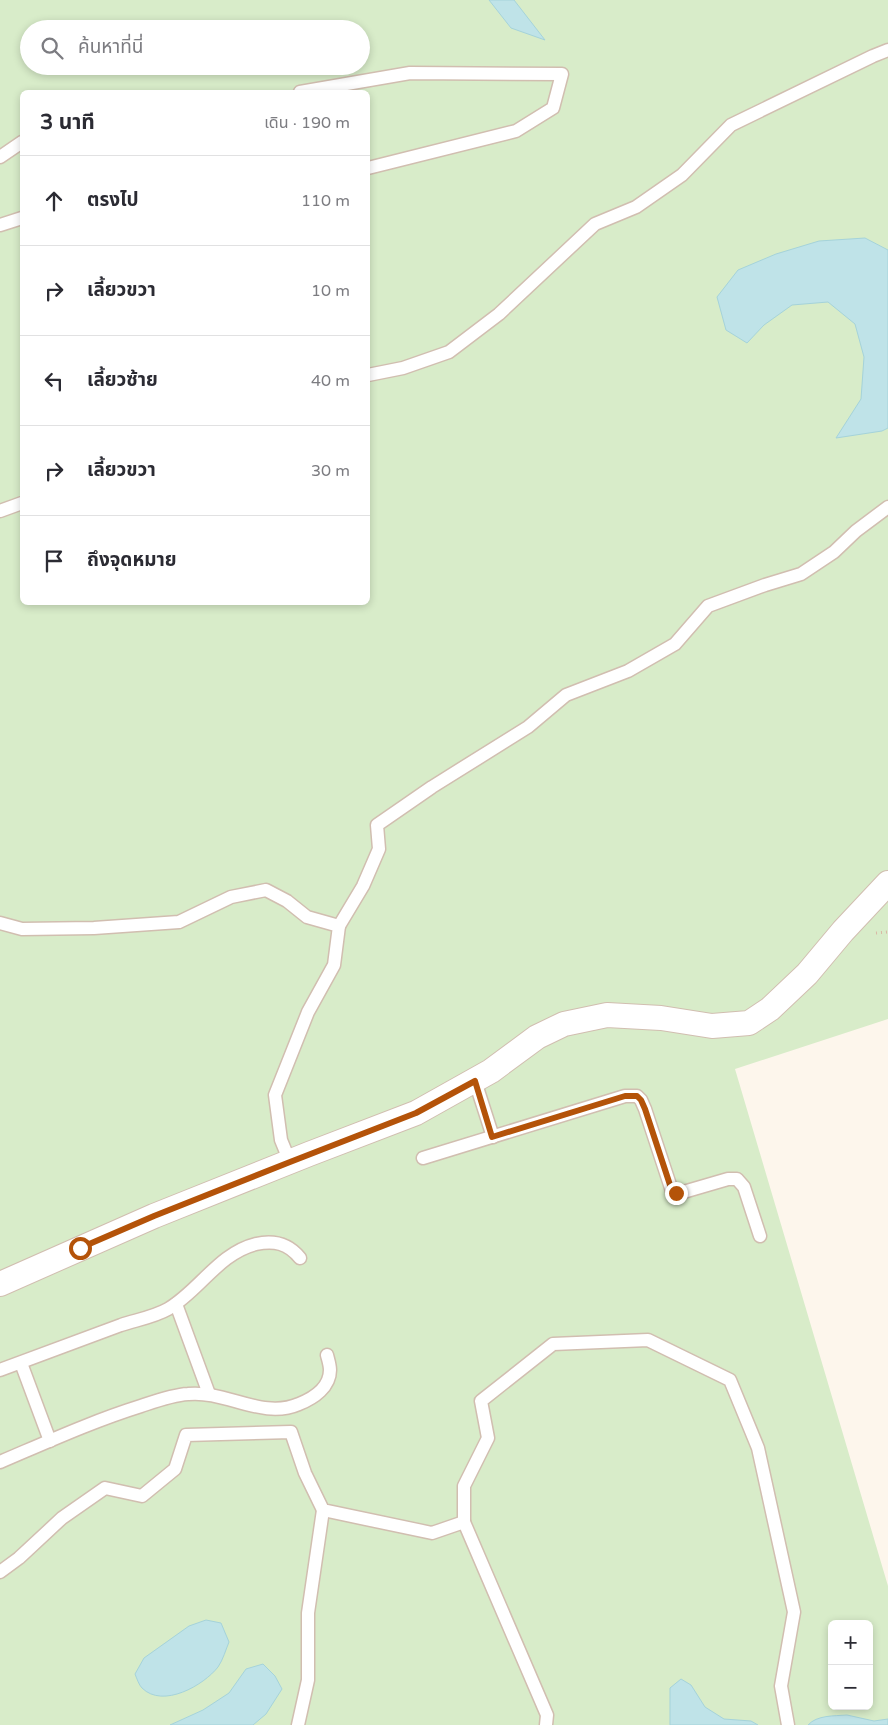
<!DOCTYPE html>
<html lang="th">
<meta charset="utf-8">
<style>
body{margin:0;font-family:"Varela Round","Noto Sans Thai",sans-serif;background:#f7f7f7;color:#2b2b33}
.controls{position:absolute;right:15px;bottom:15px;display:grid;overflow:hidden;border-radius:8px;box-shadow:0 2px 8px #0003}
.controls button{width:45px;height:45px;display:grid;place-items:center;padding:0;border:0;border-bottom:1px solid #e1e1e2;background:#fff;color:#2b2b33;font:25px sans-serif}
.stop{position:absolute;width:15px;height:15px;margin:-11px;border:4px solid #b45309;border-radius:50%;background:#fff}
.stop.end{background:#b45309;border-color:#fff;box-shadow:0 1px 5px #0008}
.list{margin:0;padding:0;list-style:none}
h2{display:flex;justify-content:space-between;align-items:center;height:65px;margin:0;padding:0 20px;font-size:21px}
h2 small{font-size:16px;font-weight:400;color:#7c7c81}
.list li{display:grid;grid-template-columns:32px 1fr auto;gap:15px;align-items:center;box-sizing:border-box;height:90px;padding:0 20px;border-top:1px solid #e1e1e2}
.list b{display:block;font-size:19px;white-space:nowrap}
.list em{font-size:16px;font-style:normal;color:#7c7c81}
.icon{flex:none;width:28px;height:28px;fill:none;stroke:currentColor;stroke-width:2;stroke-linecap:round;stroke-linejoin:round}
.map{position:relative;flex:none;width:888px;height:1725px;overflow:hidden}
.search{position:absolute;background:#fff;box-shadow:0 2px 8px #0003;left:20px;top:20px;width:350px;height:55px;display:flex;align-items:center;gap:12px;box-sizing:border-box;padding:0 18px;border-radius:28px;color:#7c7c81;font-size:19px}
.panel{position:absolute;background:#fff;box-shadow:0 2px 8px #0003;left:20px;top:90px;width:350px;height:515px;border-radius:8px}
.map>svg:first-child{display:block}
</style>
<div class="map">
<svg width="888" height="1725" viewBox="0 0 888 1725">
<rect width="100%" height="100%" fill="#fdf6ec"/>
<path fill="#d8ecc9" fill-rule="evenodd" d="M0,0H888V1019L735,1069L888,1586V1725H0ZM29,29H361V66H29ZM22,92H368V602H22ZM832,1624H869V1706H832Z"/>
<g fill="#bfe3e8" stroke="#a5d3da">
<polygon points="489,0 514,0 545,40 511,28"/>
<polygon points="865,238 888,250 888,428 882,431 836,438 861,399 864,357 855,324 828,302 792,305 764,325 747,343 726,330 717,297 738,270 776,254 819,241"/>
<path d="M206,1620L221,1623L229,1642C226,1649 223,1660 218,1667C204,1685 163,1709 142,1688C139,1685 137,1679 135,1674L144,1658L189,1626Z"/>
<polygon points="263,1664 275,1676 282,1689 266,1714 253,1725 170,1725 203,1710 229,1693 246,1669"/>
<polygon points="681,1679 691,1685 705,1707 724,1719 751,1721 758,1725 670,1725 670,1688"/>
<path d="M847,1715L874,1721L888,1719V1725H808C817,1715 834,1716 847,1715Z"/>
</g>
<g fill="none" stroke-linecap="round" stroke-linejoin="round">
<g stroke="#d1beb0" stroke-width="15">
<g id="lane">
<polyline points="300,92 410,73 562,74 553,108 516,131 368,168"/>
<polyline points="0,157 22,142"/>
<polyline points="0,225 22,218"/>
<polyline points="368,375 403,368 449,352 499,314 595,224 636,207 682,175 731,125 873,56 888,50"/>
<polyline points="0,511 22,503"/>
<polyline points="0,923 22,929 94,928 179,922 231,897 266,890 287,901 307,917 339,926 334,965 308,1012 275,1095 281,1140 290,1162"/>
<polyline points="339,926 363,886 379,849 377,825 432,787 528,727 566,695 628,671 675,644 708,606 765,585 801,574 834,552 856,531 888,507"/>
<polyline points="475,1081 493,1137"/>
<polyline points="423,1158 625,1096 637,1096 641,1100 645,1109 672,1191 676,1193 680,1193 728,1179 737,1179 744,1187 760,1236"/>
<polyline points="176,1304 209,1394"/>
<polyline points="21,1363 50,1441"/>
<path d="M0,1370C41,1355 81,1340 121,1325C136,1320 154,1317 168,1309C199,1291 219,1253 256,1244C274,1240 288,1243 300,1258"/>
<path d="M0,1462C47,1442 93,1421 141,1406C156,1401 172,1395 188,1394C226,1390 262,1420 299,1404C314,1398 330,1387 330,1370C330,1365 328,1359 327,1355"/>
<polyline points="464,1522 547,1715 546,1725"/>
<polyline points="0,1572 19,1558 62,1518 105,1488 142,1496 175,1469 186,1435 291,1432 305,1473 323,1510 432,1533 464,1522 464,1486 488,1438 481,1401 553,1344 648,1340 730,1380 758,1448 794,1612 781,1686 788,1725"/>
<polyline points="298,1725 308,1680 308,1613 323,1510"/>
</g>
</g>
<g stroke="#d1beb0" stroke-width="26">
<polyline id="street" points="0,1284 154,1216 309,1154 416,1113 491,1071 537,1037 564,1024 607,1015 661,1018 712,1026 749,1023 770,1009 807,974 843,931 888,883"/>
</g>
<polyline stroke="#d9b8a5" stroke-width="3" stroke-dasharray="1 4" stroke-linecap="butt" points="876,933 888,932"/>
<use href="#lane" stroke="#fff" stroke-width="12"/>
<use href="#street" stroke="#fff" stroke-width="24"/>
</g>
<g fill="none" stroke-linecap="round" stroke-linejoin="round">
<polyline stroke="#b45309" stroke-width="6" points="80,1248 154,1216 290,1162 416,1113 475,1081 492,1137 625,1096 637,1096 641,1100 645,1109 672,1191 676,1193"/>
</g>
</svg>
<div class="controls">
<button>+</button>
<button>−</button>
</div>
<div class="stop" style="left:80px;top:1248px"></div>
<div class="stop end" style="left:676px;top:1193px"></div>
<div class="search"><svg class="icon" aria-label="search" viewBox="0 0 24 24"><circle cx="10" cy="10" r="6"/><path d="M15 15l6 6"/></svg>ค้นหาที่นี่</div>
<section class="panel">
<h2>3 นาที<small>เดิน · 190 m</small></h2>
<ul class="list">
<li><svg class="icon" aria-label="ahead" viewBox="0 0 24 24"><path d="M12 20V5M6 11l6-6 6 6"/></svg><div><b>ตรงไป</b></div><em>110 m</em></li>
<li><svg class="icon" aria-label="right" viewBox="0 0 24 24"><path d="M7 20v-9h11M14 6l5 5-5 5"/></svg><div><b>เลี้ยวขวา</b></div><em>10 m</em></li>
<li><svg class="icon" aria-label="left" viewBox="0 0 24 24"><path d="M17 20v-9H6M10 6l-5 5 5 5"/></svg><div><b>เลี้ยวซ้าย</b></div><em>40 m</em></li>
<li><svg class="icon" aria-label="right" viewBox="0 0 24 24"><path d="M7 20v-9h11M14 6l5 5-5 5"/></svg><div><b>เลี้ยวขวา</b></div><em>30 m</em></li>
<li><svg class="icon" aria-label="arrive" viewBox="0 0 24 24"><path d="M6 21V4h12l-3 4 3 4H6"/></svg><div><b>ถึงจุดหมาย</b></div></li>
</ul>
</section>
</div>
